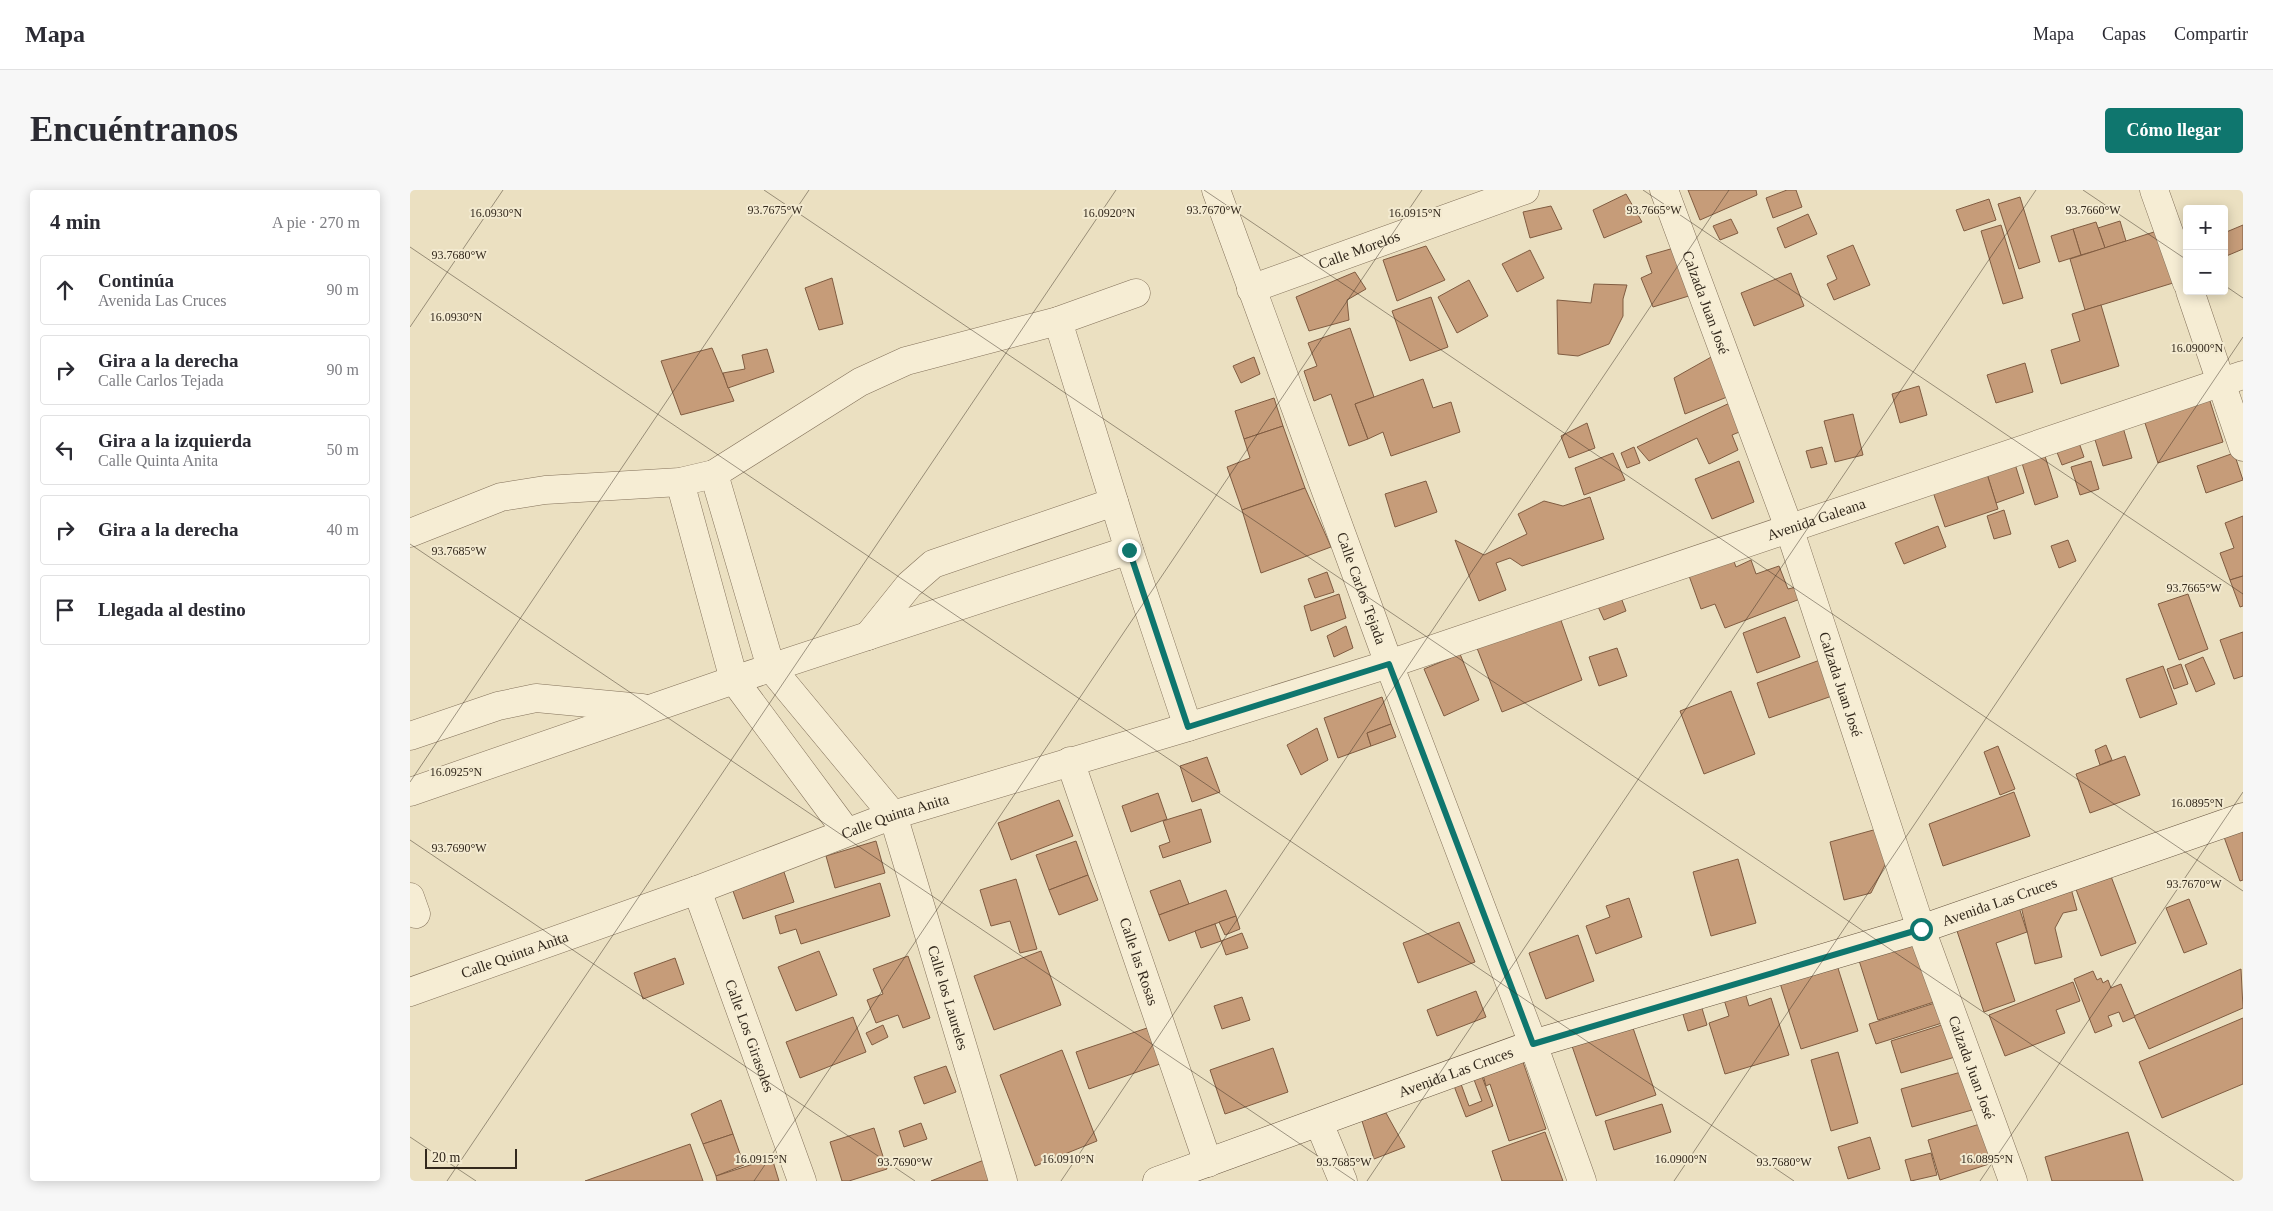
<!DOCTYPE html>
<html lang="es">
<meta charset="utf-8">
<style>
body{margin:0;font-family:"Times New Roman",serif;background:#f7f7f7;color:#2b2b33}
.controls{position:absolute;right:15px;top:15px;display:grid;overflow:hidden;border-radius:5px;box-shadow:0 2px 12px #0003}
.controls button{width:45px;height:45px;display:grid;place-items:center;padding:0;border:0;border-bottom:1px solid #e1e1e2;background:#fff;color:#2b2b33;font:25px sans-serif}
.scale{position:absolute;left:15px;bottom:12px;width:92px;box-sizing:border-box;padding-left:5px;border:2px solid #33291d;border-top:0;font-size:14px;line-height:18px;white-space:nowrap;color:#33291d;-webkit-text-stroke:4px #f3ead0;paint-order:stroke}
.stop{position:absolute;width:15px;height:15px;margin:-11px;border:4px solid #0f766e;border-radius:50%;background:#fff}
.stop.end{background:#0f766e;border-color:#fff;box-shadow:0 1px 5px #0008}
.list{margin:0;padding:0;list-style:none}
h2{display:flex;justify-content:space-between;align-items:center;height:65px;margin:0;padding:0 20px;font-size:21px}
h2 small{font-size:16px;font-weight:400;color:#7c7c81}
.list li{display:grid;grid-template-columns:32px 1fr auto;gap:15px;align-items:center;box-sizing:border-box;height:70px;margin:0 10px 10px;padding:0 10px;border:1px solid #e1e1e2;border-radius:5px}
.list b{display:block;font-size:19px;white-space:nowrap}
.list p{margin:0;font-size:16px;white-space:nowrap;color:#7c7c81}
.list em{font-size:16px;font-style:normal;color:#7c7c81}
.icon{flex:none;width:28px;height:28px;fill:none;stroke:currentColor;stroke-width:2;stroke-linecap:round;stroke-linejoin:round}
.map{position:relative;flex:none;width:1833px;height:991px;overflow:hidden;border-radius:5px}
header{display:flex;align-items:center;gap:30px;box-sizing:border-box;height:70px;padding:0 25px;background:#fff;border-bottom:1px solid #e1e1e2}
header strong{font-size:24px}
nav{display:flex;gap:28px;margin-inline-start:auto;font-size:18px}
.intro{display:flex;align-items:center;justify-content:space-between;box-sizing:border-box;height:120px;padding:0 30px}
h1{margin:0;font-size:35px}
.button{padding:12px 22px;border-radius:5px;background:#0f766e;color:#fff;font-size:18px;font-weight:700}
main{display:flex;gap:30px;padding:0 30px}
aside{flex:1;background:#fff;border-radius:5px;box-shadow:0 2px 12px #0003}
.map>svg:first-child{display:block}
</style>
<header>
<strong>Mapa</strong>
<nav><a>Mapa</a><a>Capas</a><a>Compartir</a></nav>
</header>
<div class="intro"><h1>Encuéntranos</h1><a class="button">Cómo llegar</a></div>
<main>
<aside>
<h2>4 min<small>A pie · 270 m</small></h2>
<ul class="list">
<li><svg class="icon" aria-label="ahead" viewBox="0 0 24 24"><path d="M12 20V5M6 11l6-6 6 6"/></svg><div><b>Continúa</b><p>Avenida Las Cruces</p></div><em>90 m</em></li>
<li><svg class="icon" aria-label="right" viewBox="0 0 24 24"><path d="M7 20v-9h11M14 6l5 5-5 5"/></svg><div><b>Gira a la derecha</b><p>Calle Carlos Tejada</p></div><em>90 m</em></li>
<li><svg class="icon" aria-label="left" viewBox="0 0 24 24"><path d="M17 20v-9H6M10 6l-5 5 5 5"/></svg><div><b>Gira a la izquierda</b><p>Calle Quinta Anita</p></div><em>50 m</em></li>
<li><svg class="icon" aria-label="right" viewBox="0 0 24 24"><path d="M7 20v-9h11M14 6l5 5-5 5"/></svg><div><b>Gira a la derecha</b></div><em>40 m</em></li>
<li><svg class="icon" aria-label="arrive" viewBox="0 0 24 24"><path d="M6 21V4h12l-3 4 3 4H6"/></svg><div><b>Llegada al destino</b></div></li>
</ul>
</aside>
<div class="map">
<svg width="1833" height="991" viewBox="0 0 1833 991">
<rect width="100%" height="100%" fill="#ebe0c1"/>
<g fill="#c69c79" stroke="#805c41">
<polygon points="1278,0 1346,0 1347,5 1290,30"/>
<polygon points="1377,0 1386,0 1392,17 1363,28 1356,8"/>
<polygon points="1216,4 1232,32 1194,48 1183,20"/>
<polygon points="1610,7 1630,72 1609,79 1588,14"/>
<polygon points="1579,9 1586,30 1554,41 1546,20"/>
<polygon points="1141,16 1152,39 1120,48 1113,22"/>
<polygon points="1398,24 1407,44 1375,58 1367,38"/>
<polygon points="1321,29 1328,43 1310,50 1303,36"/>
<polygon points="1710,31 1716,51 1695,58 1688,38"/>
<polygon points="1686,32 1695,58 1671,65 1663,39"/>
<polygon points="1591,35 1613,108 1593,114 1571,41"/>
<polygon points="1833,35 1833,59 1814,67 1814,43"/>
<polygon points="1663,39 1671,65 1649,72 1641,46"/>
<polygon points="1747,41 1763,93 1675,120 1660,69"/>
<polygon points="1443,55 1460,95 1424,110 1417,94 1427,89 1417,66"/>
<polygon points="1016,56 1035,90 987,111 973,70"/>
<polygon points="1264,58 1282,105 1243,117 1231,88 1242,83 1236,66"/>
<polygon points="1120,60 1134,88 1107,102 1092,74"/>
<polygon points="945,82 956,99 937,110 939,130 899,141 886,107"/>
<polygon points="1381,83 1394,116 1344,136 1331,103"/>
<polygon points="422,88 433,134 409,140 395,98"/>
<polygon points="1059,90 1078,126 1047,143 1028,107"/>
<polygon points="1184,94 1217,95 1213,109 1213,126 1199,154 1168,166 1148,164 1147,110 1181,113"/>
<polygon points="1021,107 1038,157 1000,171 982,121"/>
<polygon points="1691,115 1709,176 1651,194 1641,160 1670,151 1662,124"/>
<polygon points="940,138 964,207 945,214 958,249 939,256 921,204 904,211 894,181 907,176 898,153"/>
<polygon points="302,158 324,211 271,225 251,171"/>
<polygon points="357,159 364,182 318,198 313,183 335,179 332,165"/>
<polygon points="1303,166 1317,207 1275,224 1264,188"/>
<polygon points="844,167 850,184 831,193 823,176"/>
<polygon points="1615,173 1623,202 1586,213 1577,185"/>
<polygon points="1013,189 1023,218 1041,212 1050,242 981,266 973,242 958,249 945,214"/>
<polygon points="1509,196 1517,225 1490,233 1482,204"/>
<polygon points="864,208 873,236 834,249 825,221"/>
<polygon points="1799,208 1813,252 1748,273 1734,230"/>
<polygon points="1326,210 1339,238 1322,245 1328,260 1299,274 1287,248 1239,271 1227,257"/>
<polygon points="1443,224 1453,265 1425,272 1414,231"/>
<polygon points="1177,233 1185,258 1159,268 1151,246"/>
<polygon points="1712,234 1722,268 1693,276 1683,243"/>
<polygon points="873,236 895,298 832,320 817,277 840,268 834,249"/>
<polygon points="1666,244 1674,267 1652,275 1643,252"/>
<polygon points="1224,257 1230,273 1217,278 1211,263"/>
<polygon points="1412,257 1417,274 1401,278 1396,261"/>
<polygon points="1203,263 1215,290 1174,305 1165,278"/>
<polygon points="1634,263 1648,307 1625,315 1611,270"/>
<polygon points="1824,263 1833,290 1796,303 1787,276"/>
<polygon points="1329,271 1344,312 1302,329 1285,289"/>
<polygon points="1681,271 1689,299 1670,305 1661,277"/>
<polygon points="1605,274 1614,303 1586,313 1577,284"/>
<polygon points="1577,284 1588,319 1535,337 1523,302"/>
<polygon points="1016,291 1027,322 985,337 975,304"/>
<polygon points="895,298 921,357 851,383 832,320"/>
<polygon points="1180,307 1194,349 1112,376 1100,368 1086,373 1096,400 1069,411 1045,350 1074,365 1117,344 1108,324 1134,311 1153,316"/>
<polygon points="1594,320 1601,344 1584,349 1577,326"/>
<polygon points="1833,326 1833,386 1820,390 1810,363 1824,358 1815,333"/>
<polygon points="1528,336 1536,357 1494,374 1485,353"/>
<polygon points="1658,350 1666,371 1649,378 1641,356"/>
<polygon points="1322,366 1326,377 1341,370 1346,384 1369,376 1378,399 1386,397 1390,409 1315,438 1305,414 1291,419 1278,383"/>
<polygon points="917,382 924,402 905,408 898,389"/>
<polygon points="1833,386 1833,416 1830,417 1820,390"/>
<polygon points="1209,402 1216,421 1194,430 1186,412"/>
<polygon points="929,404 936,428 901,441 894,416"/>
<polygon points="1778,404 1798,459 1769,470 1748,414"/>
<polygon points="1148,422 1172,490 1092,522 1065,453"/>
<polygon points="1375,427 1390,467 1347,483 1333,443"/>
<polygon points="936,436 943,458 924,467 917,446"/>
<polygon points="1833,442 1833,486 1824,489 1810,450"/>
<polygon points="1207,458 1217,486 1189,496 1179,467"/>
<polygon points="1050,464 1069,510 1034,526 1014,479"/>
<polygon points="1793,467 1805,494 1786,502 1775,475"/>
<polygon points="1410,470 1422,506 1359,528 1347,493"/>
<polygon points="1771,474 1778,494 1764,499 1757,479"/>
<polygon points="1753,476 1767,514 1730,528 1716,489"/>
<polygon points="1321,501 1345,564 1294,584 1270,521"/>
<polygon points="972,507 981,534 957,543 961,556 928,568 914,528"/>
<polygon points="981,534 986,547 961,556 957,543"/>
<polygon points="907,538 918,570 891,585 877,555"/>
<polygon points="1696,555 1702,570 1690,575 1685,560"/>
<polygon points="1588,556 1605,599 1590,605 1574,562"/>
<polygon points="1715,566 1730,605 1680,623 1666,584"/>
<polygon points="797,567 810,602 782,612 770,576"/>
<polygon points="1604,602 1620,646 1533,676 1519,634"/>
<polygon points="748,603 757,629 721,642 712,616"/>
<polygon points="649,610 663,646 601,670 588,633"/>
<polygon points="791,619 801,652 753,668 749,656 760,652 753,631"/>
<polygon points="1833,628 1833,690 1830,691 1810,636"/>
<polygon points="1467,639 1476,673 1461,703 1434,710 1420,652"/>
<polygon points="466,651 475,683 425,698 416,666"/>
<polygon points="666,651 678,685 639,700 626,665"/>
<polygon points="1328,669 1346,733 1301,746 1283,682"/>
<polygon points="1699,681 1726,753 1691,766 1664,694"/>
<polygon points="374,682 384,712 333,729 323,701"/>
<polygon points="678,685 688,710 649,725 639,700"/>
<polygon points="606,689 627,759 610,763 600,731 581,736 570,700"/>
<polygon points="770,690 779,714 749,725 740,701"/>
<polygon points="470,693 480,726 391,754 386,739 370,744 365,726"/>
<polygon points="1660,695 1667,720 1653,723 1645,738 1652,767 1625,774 1609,708"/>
<polygon points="816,700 826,726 759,751 749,725"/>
<polygon points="1219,708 1232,747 1186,764 1176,736 1200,727 1196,716"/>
<polygon points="1779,709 1797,754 1774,763 1756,718"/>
<polygon points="1607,711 1617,742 1586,753 1605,811 1574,822 1544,732"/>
<polygon points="826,726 830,739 815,745 809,732"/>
<polygon points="1049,732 1065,772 1008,793 993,753"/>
<polygon points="805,734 811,751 791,758 785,741"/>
<polygon points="832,743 838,758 816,765 811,751"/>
<polygon points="1501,743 1524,812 1468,830 1446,761"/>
<polygon points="1168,745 1184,791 1136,809 1119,763"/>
<polygon points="409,761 427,805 386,821 368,777"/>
<polygon points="631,761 651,815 584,840 564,786"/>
<polygon points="498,766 520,828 493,838 488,825 466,833 457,810 473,804 463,779"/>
<polygon points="265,768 274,794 233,809 224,783"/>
<polygon points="1426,772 1448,841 1391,859 1369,790"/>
<polygon points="1831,779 1833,818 1739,859 1724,826"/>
<polygon points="1683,781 1687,790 1691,788 1693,793 1698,790 1701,798 1711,794 1725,827 1713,832 1709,822 1698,826 1702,836 1685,843 1664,789"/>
<polygon points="1663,792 1670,811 1646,820 1655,843 1595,866 1579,825"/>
<polygon points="1333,796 1339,816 1361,808 1379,865 1315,884 1299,833 1319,826 1312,803"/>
<polygon points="1066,801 1076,827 1027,846 1017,820"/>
<polygon points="832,807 840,830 812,839 804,816"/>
<polygon points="1525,813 1532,833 1466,854 1459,834"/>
<polygon points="1291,815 1297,835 1278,841 1272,821"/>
<polygon points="443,827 456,862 390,888 376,852"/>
<polygon points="1833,828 1833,894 1752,928 1729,872"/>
<polygon points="1535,834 1545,867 1491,883 1481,851"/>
<polygon points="473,835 478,847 462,855 456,843"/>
<polygon points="1222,835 1246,905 1186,926 1162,856"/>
<polygon points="737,838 750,874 679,899 666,862"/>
<polygon points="863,858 878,902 815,924 800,880"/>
<polygon points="652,860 687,951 625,976 590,885"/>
<polygon points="1428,862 1448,933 1421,941 1401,870"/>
<polygon points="1113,872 1136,939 1099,951 1080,894 1076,896 1073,885"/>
<polygon points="536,876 546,902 514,914 504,887"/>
<polygon points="1551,882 1562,920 1502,937 1491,899"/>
<polygon points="1071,884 1083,916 1056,927 1044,896 1051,894 1059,916 1072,911 1063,887"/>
<polygon points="311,910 323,944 293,954 281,924"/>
<polygon points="1252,914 1261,942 1204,960 1195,931"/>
<polygon points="976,923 995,957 964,969 952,931"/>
<polygon points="511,933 517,949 494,957 489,941"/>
<polygon points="1573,933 1585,972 1530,990 1518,950"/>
<polygon points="464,938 477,979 439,991 432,991 420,952"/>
<polygon points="1135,942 1153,991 1092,991 1082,961"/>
<polygon points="1718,942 1733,991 1642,991 1635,967"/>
<polygon points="323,944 334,975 306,986 293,954"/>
<polygon points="1460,947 1470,979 1438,989 1428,957"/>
<polygon points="280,954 293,991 175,991"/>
<polygon points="1521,963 1527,985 1501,991 1495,970"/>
<polygon points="362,968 369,991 307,991 306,986"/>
<polygon points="574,970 582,991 521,991"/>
</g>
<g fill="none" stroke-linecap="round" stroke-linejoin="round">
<g stroke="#83715a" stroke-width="29">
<g id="street">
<path id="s1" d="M806,0L979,474L1123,854L1172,991"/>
<path id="s2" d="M1254,0L1379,338L1511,739L1603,991"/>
<polyline points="1744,0 1777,93"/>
<path id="s3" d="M841,99L1115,0"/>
<polyline points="1780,101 1833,257"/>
<polyline points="648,131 719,360 778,537"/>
<path id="s4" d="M304,284L361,478L483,625L593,991"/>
<polyline points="270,292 324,490 436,641"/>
<polyline points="0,343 91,307 135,300 270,292 304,284 450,192 496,171 648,131 726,103"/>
<polyline points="458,446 499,395 523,374 704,312"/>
<polyline points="0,546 88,516 126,508 232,518"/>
<path id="s5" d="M660,571L798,973"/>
<polyline points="0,602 324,490 719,360"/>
<path id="s6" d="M287,700L392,991"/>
<polyline points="0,707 6,724"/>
<path id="s7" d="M0,802L287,700L483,625L778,537L979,474L1833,185"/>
<polyline points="909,933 933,991"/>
</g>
</g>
<g stroke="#65523d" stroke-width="29">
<g id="secondary">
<path id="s8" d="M747,991L1123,854L1511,739L1833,627"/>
</g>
</g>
<use href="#street" stroke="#f6edd4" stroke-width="28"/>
<use href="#secondary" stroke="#f6edd4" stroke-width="28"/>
</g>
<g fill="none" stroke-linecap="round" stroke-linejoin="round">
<polyline stroke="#0f766e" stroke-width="6" points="719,360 778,537 979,474 1123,854 1511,739"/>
</g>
<path fill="none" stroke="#33291d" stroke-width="1" stroke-opacity="0.45" d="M354,0L1824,991M794,0L1833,701M1233,0L1833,404M1673,0L1777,70M0,57L1384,991M1814,95L1833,108M0,137L93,0M0,354L945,991M0,592L399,0M0,650L505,991M0,947L66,991M37,991L706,0M344,991L1012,0M651,991L1319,0M957,991L1626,0M1264,991L1833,147M1570,991L1833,602"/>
<g text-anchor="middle" stroke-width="4" stroke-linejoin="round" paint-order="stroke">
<g font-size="15" fill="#33291d" stroke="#f3ead0">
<text dy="5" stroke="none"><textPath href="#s3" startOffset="115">Calle Morelos</textPath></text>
<text dy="5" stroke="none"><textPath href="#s2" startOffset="120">Calzada Juan José</textPath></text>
<text dy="5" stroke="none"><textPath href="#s7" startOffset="1484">Avenida Galeana</textPath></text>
<text dy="5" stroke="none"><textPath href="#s1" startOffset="424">Calle Carlos Tejada</textPath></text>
<text dy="5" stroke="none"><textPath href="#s2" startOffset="525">Calzada Juan José</textPath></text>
<text dy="5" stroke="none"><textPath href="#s7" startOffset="516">Calle Quinta Anita</textPath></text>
<text dy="5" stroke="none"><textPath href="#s8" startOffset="888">Avenida Las Cruces</textPath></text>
<text dy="5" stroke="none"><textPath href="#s7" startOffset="111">Calle Quinta Anita</textPath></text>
<text dy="5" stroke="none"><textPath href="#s5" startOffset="212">Calle las Rosas</textPath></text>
<text dy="5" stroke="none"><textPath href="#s4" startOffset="584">Calle los Laureles</textPath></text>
<text dy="5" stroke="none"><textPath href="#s6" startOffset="155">Calle Los Girasoles</textPath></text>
<text dy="5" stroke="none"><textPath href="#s2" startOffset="930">Calzada Juan José</textPath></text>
<text dy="5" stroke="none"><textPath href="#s8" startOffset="318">Avenida Las Cruces</textPath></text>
</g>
</g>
<g font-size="12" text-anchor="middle" fill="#33291d" stroke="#f3ead0" stroke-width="4" stroke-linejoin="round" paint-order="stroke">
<text x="365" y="24">93.7675°W</text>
<text x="804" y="24">93.7670°W</text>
<text x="1244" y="24">93.7665°W</text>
<text x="1683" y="24">93.7660°W</text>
<text x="86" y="27">16.0930°N</text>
<text x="699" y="27">16.0920°N</text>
<text x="1005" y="27">16.0915°N</text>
<text x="49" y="69">93.7680°W</text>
<text x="46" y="131">16.0930°N</text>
<text x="1787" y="162">16.0900°N</text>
<text x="49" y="365">93.7685°W</text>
<text x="1784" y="402">93.7665°W</text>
<text x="46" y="586">16.0925°N</text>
<text x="1787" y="617">16.0895°N</text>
<text x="49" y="662">93.7690°W</text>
<text x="1784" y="698">93.7670°W</text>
<text x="351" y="973">16.0915°N</text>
<text x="658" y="973">16.0910°N</text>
<text x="1271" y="973">16.0900°N</text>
<text x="1577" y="973">16.0895°N</text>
<text x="495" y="976">93.7690°W</text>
<text x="934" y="976">93.7685°W</text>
<text x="1374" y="976">93.7680°W</text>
</g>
</svg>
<div class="controls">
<button>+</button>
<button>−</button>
</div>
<div class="scale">20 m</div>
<div class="stop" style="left:1511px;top:739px"></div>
<div class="stop end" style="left:719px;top:360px"></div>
</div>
</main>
